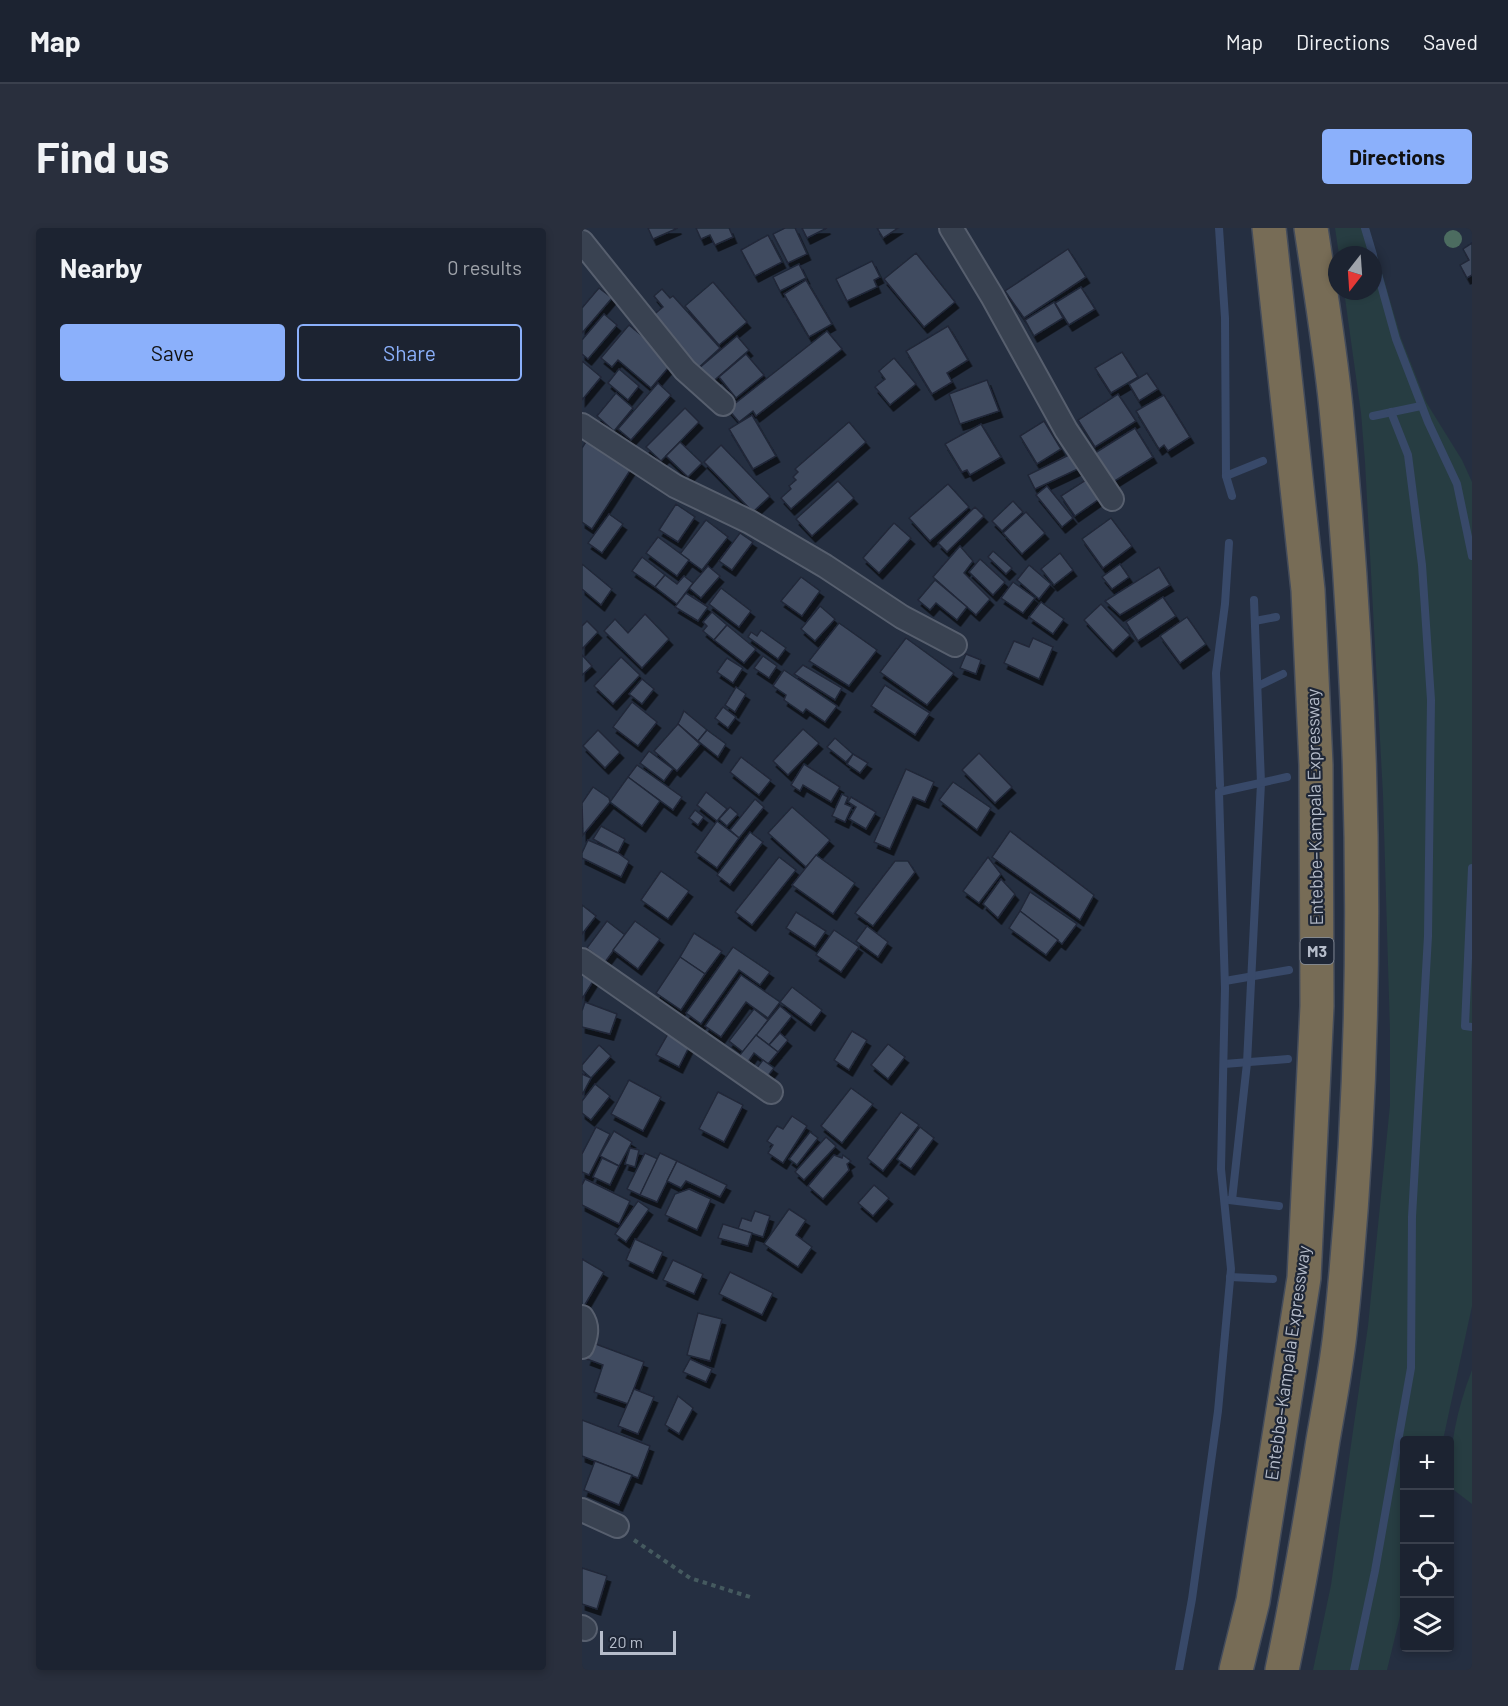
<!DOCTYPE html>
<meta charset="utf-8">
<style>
body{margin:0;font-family:Barlow,sans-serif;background:#292f3d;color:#f1f3f6}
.controls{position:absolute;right:18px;bottom:18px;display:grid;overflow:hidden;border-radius:6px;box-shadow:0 3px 9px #0003}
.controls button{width:54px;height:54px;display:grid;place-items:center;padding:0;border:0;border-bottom:2px solid #3a404d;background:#1c2331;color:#f1f3f6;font:30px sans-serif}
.compass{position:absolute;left:746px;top:18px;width:54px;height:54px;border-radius:50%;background:#1c2331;box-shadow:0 3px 9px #0003;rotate:197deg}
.scale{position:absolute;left:18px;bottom:15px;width:76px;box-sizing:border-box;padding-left:6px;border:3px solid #b6bdcb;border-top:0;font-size:16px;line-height:21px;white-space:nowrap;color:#b6bdcb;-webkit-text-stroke:4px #1e2636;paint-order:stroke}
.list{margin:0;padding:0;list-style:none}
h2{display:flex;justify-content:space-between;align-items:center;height:78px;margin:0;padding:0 24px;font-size:26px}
h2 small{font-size:20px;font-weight:400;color:#a0a4ab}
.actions{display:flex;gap:12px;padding:18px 24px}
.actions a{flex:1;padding:14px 0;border:2px solid #8bb0fb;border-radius:6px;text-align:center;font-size:21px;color:#8bb0fb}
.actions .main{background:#8bb0fb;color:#111}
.icon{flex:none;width:33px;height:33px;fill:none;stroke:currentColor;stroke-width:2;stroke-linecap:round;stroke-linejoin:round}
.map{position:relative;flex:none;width:890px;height:1442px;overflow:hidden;border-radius:6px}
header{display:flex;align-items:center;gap:36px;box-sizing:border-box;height:84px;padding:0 30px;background:#1c2331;border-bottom:2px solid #3a404d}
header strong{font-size:28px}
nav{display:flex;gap:33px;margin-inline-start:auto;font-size:21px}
.intro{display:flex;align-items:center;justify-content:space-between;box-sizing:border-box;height:144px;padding:0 36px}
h1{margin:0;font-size:42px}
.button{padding:15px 27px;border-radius:6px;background:#8bb0fb;color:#111;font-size:21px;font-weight:700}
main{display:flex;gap:36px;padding:0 36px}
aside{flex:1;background:#1c2331;border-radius:6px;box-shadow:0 3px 9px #0003}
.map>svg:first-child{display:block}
</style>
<header>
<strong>Map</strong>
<nav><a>Map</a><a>Directions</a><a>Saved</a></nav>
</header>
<div class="intro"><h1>Find us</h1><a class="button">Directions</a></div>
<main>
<aside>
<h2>Nearby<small>0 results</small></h2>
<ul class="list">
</ul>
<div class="actions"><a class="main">Save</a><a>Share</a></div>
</aside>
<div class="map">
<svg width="890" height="1442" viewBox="0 0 890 1442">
<defs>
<filter id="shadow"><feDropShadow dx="3.5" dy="6" stdDeviation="0" flood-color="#0009"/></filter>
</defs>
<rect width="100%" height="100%" fill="#252f41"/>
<g fill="#273d42">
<polygon points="753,0 787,0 819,110 844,174 880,232 890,254 890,1078 861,1212 822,1212 822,1372 805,1442 731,1442 749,1357 786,1098 808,877 808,804 801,567 783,234 779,185 762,63 791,63 791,27 757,27"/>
<path d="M890,1142V1276L868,1259C867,1218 875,1181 890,1142Z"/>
</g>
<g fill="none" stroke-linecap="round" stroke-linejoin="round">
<g stroke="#384969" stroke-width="8">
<polyline points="637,0 643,90 644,248 650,268"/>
<polyline points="783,0 791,27"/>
<polyline points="791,28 814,111 846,194 875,256 890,328"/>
<polyline points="791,188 839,178"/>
<polyline points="644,248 681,233"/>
<polyline points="673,393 694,389"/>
<polyline points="676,458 701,446"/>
<polyline points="638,557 634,445 643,376 647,315"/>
<polyline points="890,640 883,798 890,799"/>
<polyline points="643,753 707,742"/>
<polyline points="642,836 706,831"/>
<polyline points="647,972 697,978"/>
<polyline points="650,972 665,835 679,555 672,372"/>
<polyline points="648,1049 691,1051"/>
<polyline points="597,1442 610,1371 636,1183 649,1041 639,941 643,760 637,564 705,549"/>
<polyline points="772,1442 793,1343 829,1140 830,989 846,708 849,472 840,337 826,227 809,184"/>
</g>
</g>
<g fill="#414c61" stroke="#202838" stroke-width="1.5" filter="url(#shadow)">
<polygon points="66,0 96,0 71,11"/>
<polygon points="114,0 147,0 151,9 133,17 128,7 119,11"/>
<polygon points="203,0 213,0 225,26 206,35 191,6"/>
<polygon points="220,0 245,0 225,10"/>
<polygon points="295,0 316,0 301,10"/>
<polygon points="186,7 200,34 173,48 159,22"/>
<polygon points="890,15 890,47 885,50 878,37 887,32 881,21"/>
<polygon points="486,21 504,49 442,90 423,63"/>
<polygon points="334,25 373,74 342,99 302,51"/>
<polygon points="290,33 298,49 292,52 295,59 265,73 254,51"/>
<polygon points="217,36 224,50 198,63 191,49"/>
<polygon points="224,52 250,96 227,109 202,66"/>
<polygon points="131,54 165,94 137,117 103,78"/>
<polygon points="499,59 513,81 487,97 473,75"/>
<polygon points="17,60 30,70 0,105 0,80"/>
<polygon points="80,61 88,70 91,68 138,120 114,142 68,90 81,79 72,68"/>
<polygon points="472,74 481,90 452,108 443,92"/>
<polygon points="22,86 35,97 6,131 0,126 0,112"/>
<polygon points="47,97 91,134 69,160 36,132 30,139 19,130"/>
<polygon points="366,98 386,132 365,145 370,154 350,166 324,123"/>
<polygon points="245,103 260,121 174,188 171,183 157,194 146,181"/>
<polygon points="155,108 167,122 128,156 115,142"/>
<polygon points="540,124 556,149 529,165 513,140"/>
<polygon points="164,126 182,147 154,170 137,149"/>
<polygon points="312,130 334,156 308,177 293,159 303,151 297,143"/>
<polygon points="0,133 19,149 0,172"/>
<polygon points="37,141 57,158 46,172 26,155"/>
<polygon points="565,145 576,161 557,173 547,156"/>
<polygon points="405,152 417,183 378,196 367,166"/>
<polygon points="76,155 89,167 49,212 36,201"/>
<polygon points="34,165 51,180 32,203 15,188"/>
<polygon points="536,166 554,193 513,219 496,192"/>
<polygon points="582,167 608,209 586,223 582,217 577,221 554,183"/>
<polygon points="103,180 117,194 79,233 64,219"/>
<polygon points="170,187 194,228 171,241 147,201"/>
<polygon points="462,193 479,221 455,236 438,208"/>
<polygon points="267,194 284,214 209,281 199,270 209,261 207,258 214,252 211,249 216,244 213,241"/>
<polygon points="399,196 419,229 388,247 385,242 380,244 363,216"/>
<polygon points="553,200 571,229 531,254 513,225"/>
<polygon points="5,212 49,241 10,301 0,294 0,220"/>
<polygon points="98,214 120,235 106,249 84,228"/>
<polygon points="139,217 188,268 171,284 122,234"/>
<polygon points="491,225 498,240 453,261 446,247"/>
<polygon points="510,248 523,267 493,288 479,268"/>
<polygon points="256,253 272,270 230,308 214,291"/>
<polygon points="366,256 387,279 348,313 327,290"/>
<polygon points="465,258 491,290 480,299 454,267"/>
<polygon points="431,273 441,284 420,303 410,293"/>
<polygon points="94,276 113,289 96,314 77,302"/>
<polygon points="393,279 402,288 365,324 356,315"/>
<polygon points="444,284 463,305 440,326 421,305"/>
<polygon points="27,286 41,296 20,325 6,315"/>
<polygon points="529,290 550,318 521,340 500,311"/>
<polygon points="124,292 146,309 120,342 98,326"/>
<polygon points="312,295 329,310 297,345 281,330"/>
<polygon points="158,305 171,314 150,342 137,333"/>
<polygon points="76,309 107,332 95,348 64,325"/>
<polygon points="378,318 391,333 382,345 408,371 394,387 351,349"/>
<polygon points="411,323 430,340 424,346 406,329"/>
<polygon points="478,325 491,342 472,357 459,341"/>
<polygon points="60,329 83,347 73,359 50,343"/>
<polygon points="398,331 423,354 411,367 387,344"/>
<polygon points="0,336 30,361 19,377 0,361"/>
<polygon points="538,336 547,349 530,361 520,349"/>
<polygon points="447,337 469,356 457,371 435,352"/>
<polygon points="126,338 138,348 119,370 107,360"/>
<polygon points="577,339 588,357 538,387 523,373"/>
<polygon points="83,347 95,356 102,348 111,355 95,376 73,359"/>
<polygon points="219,349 238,363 220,388 199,373"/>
<polygon points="353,352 385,379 375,392 354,375 348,382 336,372"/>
<polygon points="431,354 453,370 441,385 419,370"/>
<polygon points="139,360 169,383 157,399 127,376"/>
<polygon points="104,365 126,379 116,393 93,379"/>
<polygon points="581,369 594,388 556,413 544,394"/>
<polygon points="459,374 482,391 471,406 447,389"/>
<polygon points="519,376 548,407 531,423 502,392"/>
<polygon points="238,378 253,391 233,413 219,401"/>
<polygon points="130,384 145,397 132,412 121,403 125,398 121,394"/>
<polygon points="63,386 87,411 60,440 22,403 33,391 46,405"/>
<polygon points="605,389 624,416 598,435 578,408"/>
<polygon points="5,393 16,404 0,421 0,398"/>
<polygon points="257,395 295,422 267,458 227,433"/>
<polygon points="145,397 174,421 162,435 132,412"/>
<polygon points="179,402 204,420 196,431 166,409 169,404 175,408"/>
<polygon points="324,410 372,445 345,477 298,444"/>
<polygon points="451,410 471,419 457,451 422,435 432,413 447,419"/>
<polygon points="384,426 399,432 394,446 378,440"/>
<polygon points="0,427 10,438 0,447"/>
<polygon points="181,428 195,438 187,450 172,440"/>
<polygon points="39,429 58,447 31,476 12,458"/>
<polygon points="145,430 161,440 151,455 135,444"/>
<polygon points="221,437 260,460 253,472 212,446"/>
<polygon points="202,442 255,478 243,494 224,481 221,485 202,472 204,467 191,458"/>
<polygon points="60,451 72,461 60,476 47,466"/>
<polygon points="303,457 348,485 333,507 289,478"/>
<polygon points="154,459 164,466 153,484 143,477"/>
<polygon points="50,474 75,494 56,518 31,499"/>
<polygon points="141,479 154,489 146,500 133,490"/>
<polygon points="102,483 125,502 116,513 96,496"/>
<polygon points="96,496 118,516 95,543 72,523"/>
<polygon points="221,501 237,515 206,547 191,533"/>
<polygon points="16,502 38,524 23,540 1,518"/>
<polygon points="125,502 144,516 136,529 116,513"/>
<polygon points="253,510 271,526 264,534 245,519"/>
<polygon points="67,523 91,541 82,553 58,535"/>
<polygon points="397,525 430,559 413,575 380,542"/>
<polygon points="271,526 286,535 278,545 265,536"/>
<polygon points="159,529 189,552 177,567 148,544"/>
<polygon points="222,536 258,559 249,574 221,557 218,563 209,557"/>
<polygon points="55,537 100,569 91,582 46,549"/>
<polygon points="324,541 352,554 343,574 331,569 308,621 292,614"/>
<polygon points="46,549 78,573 60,598 28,574"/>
<polygon points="371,554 409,580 395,602 357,572"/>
<polygon points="11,559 27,570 28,574 1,607 0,575"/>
<polygon points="124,564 145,581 135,593 115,577"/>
<polygon points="260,566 266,569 263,576 270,579 263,594 250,588"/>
<polygon points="269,569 294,584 284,601 267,591 274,579 266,574"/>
<polygon points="173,571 182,579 157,610 148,602"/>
<polygon points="148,579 156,586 145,598 137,591"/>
<polygon points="210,579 248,612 224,639 186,605"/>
<polygon points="113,582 122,589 116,597 107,590"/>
<polygon points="135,593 157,610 135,640 113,624"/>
<polygon points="19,598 43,611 36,625 11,611"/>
<polygon points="428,603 512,667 498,692 410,629"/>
<polygon points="168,604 181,614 148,657 135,647"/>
<polygon points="6,612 36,625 47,633 39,649 0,630 0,625"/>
<polygon points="234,627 273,655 251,686 210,657"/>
<polygon points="197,629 214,642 170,697 153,684"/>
<polygon points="406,629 419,646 397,675 381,663"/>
<polygon points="313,633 326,633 333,644 291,698 273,685"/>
<polygon points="79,643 107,663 86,691 59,672"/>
<polygon points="419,651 433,666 416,690 401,676"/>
<polygon points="448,664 495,696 480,716 438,683"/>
<polygon points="0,677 14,688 0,706"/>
<polygon points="438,683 476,712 464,727 427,700"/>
<polygon points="214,684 244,703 233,719 204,700"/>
<polygon points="25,693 43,707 23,734 5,720"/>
<polygon points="53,693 78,711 56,741 31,722"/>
<polygon points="285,698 306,714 296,729 274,713"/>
<polygon points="252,702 277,719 259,744 234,727"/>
<polygon points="112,705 140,723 123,746 98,729"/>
<polygon points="151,719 188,744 178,757 157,742 119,796 104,785"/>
<polygon points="98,729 123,746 99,782 74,765"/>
<polygon points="0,738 15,747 0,771"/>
<polygon points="159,747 198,774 186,790 164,774 139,809 123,798"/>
<polygon points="210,759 240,782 229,797 198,774"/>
<polygon points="3,774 35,786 28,806 0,799 0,783"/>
<polygon points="198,778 210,788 187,817 174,807"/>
<polygon points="172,781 186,792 161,824 147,813"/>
<polygon points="270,803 285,812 267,842 252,832"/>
<polygon points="198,805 206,812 196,824 187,817"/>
<polygon points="86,806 108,817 97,839 74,827"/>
<polygon points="174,807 196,824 186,836 172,825 166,834 157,828"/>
<polygon points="306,816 323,829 306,851 289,837"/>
<polygon points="17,817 29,828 9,850 0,842 0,837"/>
<polygon points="181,832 192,840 185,849 174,841"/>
<polygon points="0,846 9,850 0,867"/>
<polygon points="47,852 79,869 61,903 29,886"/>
<polygon points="13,856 28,868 9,892 0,885 0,873"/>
<polygon points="269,860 291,876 260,915 239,898"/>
<polygon points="136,864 161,877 142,914 117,901"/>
<polygon points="319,884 337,897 301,943 285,930"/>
<polygon points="210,888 225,898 201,935 186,925 191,917 185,913 195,898 201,901"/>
<polygon points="14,899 28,906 7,947 0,944 0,926"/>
<polygon points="338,899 352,910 329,941 315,931"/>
<polygon points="32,903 50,914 37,938 18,928"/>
<polygon points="228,904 236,910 215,937 207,931"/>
<polygon points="244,909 254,918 222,952 213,944"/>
<polygon points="48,920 57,922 53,939 43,936"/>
<polygon points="63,925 76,931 58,967 45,961"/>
<polygon points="78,925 95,933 75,974 58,967"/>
<polygon points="252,927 260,930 261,927 269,933 265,936 267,942 241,971 226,958"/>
<polygon points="20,930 37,938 28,957 11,949"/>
<polygon points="95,933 145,957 138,969 104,953 99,960 85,953"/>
<polygon points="3,951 48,973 37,996 0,977 0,957"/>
<polygon points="292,957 307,970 291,988 276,975"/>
<polygon points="107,961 129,971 115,1002 83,987 93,966"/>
<polygon points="56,973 67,981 44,1014 33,1006"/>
<polygon points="207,981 224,992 214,1007 230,1019 216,1039 182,1016"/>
<polygon points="173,983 188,988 181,1009 156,1001 160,990 169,993"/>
<polygon points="141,996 170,1005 166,1018 136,1010"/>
<polygon points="53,1011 81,1024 71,1045 44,1032"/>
<polygon points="0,1031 22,1044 1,1080 0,1079"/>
<polygon points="91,1032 121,1046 112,1066 81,1052"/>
<polygon points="148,1044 191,1065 180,1087 137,1066"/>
<polygon points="116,1085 140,1091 128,1133 105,1127"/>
<polygon points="11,1115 62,1134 46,1176 12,1164 21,1137 5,1131"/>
<polygon points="108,1131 130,1141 124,1154 101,1144"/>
<polygon points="52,1161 72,1169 56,1206 36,1198"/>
<polygon points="96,1168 111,1180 97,1206 83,1197"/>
<polygon points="0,1192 68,1218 56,1250 0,1228"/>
<polygon points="13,1233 50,1247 37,1277 2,1262"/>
<polygon points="0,1340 25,1348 15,1381 0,1376"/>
</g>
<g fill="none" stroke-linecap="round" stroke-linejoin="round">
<g stroke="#575f6e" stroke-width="26">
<g id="street">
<polyline points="369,0 410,68 484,202 530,271"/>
<polyline points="0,14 103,142 141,176"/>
<polyline points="0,197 93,258 168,294 243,338 320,389 373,417"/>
<polyline points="0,732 189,864"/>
<path d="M0,1089C7,1099 4,1109 0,1119"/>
<polyline points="0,1282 35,1298"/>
<polyline points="0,1399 3,1401"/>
</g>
</g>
<g stroke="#444c5b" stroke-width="36">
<g id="highway">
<polyline points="654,1442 671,1373 722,1050 735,778 734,537 726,362 687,0"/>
<path d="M700,1442C716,1366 729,1289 741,1212C747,1177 754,1141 758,1105C791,798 784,487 754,180C748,120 738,60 729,0"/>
</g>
</g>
<polyline stroke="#455a5f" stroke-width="4" stroke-dasharray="4.5 4.5" stroke-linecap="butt" points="52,1312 108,1350 168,1369"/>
<use href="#street" stroke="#394251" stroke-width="22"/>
<use href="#highway" stroke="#776c56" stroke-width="33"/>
</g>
<circle fill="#4c6c60" cx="871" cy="11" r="9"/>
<g text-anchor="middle" stroke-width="4.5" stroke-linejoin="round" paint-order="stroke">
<rect fill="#1e2636" stroke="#88909e" stroke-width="1.5" x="718.5" y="710" width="33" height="26" rx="4.5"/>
<g font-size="16" font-weight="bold" fill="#b6bdcb">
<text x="735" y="729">M3</text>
</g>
<g font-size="18" fill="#b6bdcb" stroke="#1e2636">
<text transform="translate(733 579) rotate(-91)" y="6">Entebbe–Kampala Expressway</text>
<text transform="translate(706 1135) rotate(-82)" y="6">Entebbe–Kampala Expressway</text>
</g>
</g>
</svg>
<div class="controls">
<button>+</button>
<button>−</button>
<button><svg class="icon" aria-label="locate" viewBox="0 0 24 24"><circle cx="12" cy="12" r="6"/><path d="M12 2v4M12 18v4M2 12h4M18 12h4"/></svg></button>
<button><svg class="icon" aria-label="layers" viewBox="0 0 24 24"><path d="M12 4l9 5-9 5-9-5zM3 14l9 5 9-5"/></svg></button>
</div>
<svg class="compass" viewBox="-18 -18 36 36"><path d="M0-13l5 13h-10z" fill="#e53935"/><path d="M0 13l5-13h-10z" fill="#a0a4ab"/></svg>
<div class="scale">20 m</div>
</div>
</main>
